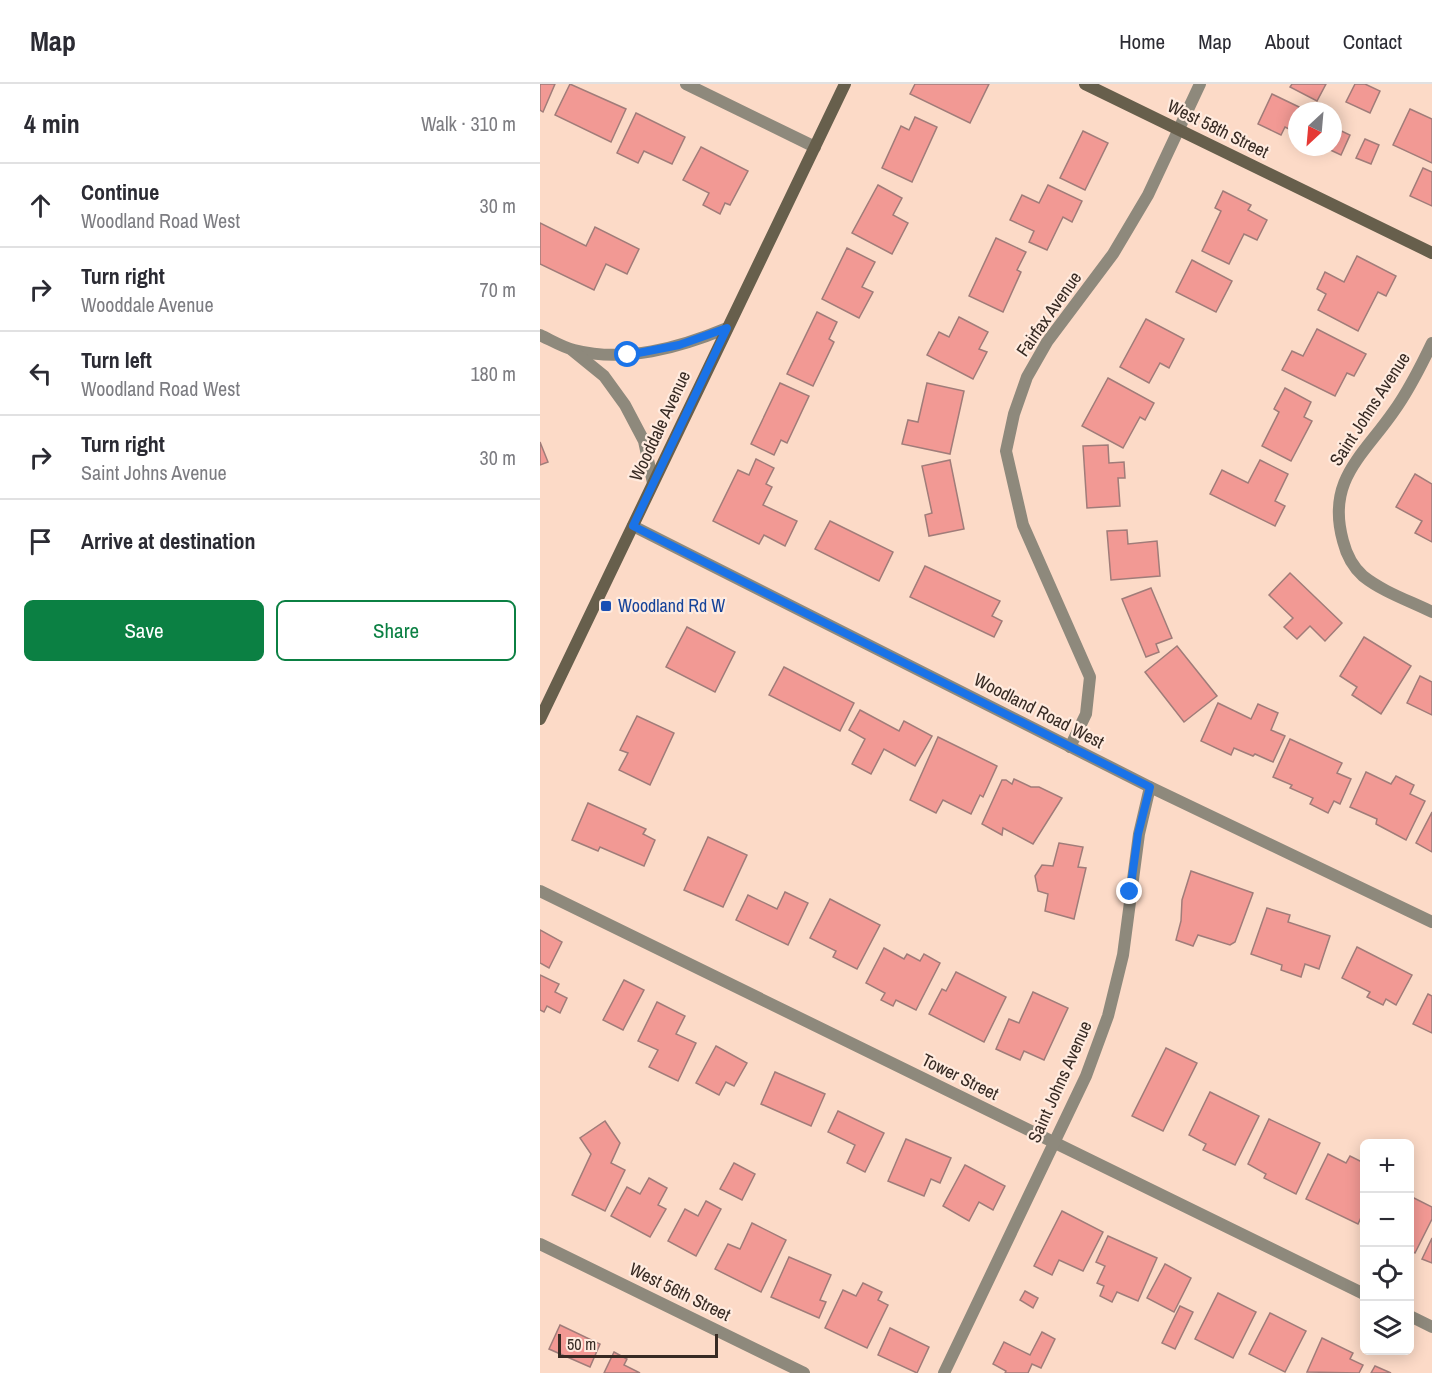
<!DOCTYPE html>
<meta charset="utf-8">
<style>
body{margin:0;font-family:"Archivo Narrow",sans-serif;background:#f7f7f7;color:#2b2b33}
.controls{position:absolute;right:18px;bottom:18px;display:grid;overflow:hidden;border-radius:9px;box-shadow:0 3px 15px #0003}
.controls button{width:54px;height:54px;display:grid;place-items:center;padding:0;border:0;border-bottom:2px solid #e1e1e2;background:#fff;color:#2b2b33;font:30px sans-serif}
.compass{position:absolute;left:748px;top:18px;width:54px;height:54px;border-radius:50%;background:#fff;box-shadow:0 3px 15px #0003;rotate:206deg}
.scale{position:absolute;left:18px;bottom:15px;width:160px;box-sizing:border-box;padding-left:6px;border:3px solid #372a23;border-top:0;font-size:16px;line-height:21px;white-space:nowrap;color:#372a23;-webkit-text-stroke:4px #ffebdf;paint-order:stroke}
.stop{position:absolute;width:18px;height:18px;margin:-14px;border:4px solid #1a73e8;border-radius:50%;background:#fff}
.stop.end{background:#1a73e8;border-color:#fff;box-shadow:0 2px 6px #0008}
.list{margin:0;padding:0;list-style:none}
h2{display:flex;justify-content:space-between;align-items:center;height:78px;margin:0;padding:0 24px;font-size:26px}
h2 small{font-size:20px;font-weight:400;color:#7c7c81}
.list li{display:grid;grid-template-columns:39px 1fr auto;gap:18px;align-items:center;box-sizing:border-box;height:84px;padding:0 24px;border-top:2px solid #e1e1e2}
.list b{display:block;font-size:22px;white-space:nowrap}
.list p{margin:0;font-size:20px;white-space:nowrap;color:#7c7c81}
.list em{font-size:20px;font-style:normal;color:#7c7c81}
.actions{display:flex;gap:12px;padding:18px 24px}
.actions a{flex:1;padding:14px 0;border:2px solid #0b8043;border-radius:9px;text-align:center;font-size:21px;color:#0b8043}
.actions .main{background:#0b8043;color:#fff}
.icon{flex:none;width:33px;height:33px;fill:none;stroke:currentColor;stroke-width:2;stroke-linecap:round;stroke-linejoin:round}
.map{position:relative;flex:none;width:892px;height:1289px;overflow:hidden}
header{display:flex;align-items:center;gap:36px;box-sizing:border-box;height:84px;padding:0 30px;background:#fff;border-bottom:2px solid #e1e1e2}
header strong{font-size:28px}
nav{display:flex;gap:33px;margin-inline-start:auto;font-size:21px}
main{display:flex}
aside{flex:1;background:#fff}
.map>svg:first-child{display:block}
</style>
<header>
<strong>Map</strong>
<nav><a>Home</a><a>Map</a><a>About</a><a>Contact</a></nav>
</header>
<main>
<aside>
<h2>4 min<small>Walk · 310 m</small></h2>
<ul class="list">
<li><svg class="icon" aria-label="ahead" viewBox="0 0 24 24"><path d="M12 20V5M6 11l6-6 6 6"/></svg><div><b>Continue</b><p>Woodland Road West</p></div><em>30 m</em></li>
<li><svg class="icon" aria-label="right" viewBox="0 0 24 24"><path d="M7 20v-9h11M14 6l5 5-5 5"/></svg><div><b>Turn right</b><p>Wooddale Avenue</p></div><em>70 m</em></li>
<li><svg class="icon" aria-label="left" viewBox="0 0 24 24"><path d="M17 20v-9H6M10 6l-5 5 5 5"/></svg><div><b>Turn left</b><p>Woodland Road West</p></div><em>180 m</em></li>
<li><svg class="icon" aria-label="right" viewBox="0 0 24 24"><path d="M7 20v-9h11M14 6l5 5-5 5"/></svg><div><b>Turn right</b><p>Saint Johns Avenue</p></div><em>30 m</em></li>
<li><svg class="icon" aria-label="arrive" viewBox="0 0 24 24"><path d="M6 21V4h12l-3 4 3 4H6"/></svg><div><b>Arrive at destination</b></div></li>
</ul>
<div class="actions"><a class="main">Save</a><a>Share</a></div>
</aside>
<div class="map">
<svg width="892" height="1289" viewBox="0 0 892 1289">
<rect width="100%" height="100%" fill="#fcdac7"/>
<g fill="#f29994" stroke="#a07c79" stroke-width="1.5">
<polygon points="0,0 15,0 3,28 0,26"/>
<polygon points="30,0 86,25 71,58 15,31"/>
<polygon points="375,0 449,0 430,39 370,10"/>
<polygon points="752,0 786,0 777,17 750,3"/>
<polygon points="815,0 825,0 840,7 830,29 806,18"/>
<polygon points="732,10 759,23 756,31 757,49 745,43 741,51 718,40"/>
<polygon points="870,25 892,35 892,79 853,61"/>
<polygon points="96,29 145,53 132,80 104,67 98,79 77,69"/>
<polygon points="375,33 397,43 372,98 342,84 361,42 369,46"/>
<polygon points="793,43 810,51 801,71 784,63 793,63"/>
<polygon points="543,47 568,59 545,106 520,94"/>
<polygon points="825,55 839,61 831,80 816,74"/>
<polygon points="161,63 208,87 190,121 185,119 180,130 163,121 169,109 143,96"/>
<polygon points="883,84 892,88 892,122 870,112"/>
<polygon points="338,101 362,114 353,131 368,139 352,170 312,149"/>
<polygon points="508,101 542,117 532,138 523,133 507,166 489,158 494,147 470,136 482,111 499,119"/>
<polygon points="683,107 711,121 708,126 727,136 717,156 704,150 689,180 662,167 681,127 675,124"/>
<polygon points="0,139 46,162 55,143 99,165 87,190 66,180 54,206 0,180"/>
<polygon points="456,154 486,168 477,186 481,188 463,228 429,212"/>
<polygon points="307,164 335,178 322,203 333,208 319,234 282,215"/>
<polygon points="817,172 856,192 846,212 838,208 818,247 778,226 786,210 777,205 785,188 804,198"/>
<polygon points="652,176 692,197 676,228 636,208"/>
<polygon points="277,228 297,238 289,255 294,258 273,302 247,290"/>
<polygon points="419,233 448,248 439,265 447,268 433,295 387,271 399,248 409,253"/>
<polygon points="606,235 644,255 629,284 620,279 609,299 580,283"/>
<polygon points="777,245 826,270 814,292 807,289 795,312 742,286 752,267 763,272"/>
<polygon points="568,294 614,319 605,336 600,333 583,364 542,342"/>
<polygon points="240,299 269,312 247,359 241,356 234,371 211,360"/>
<polygon points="387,299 424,307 410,370 362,360 368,336 378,338"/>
<polygon points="745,304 771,318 764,333 772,337 751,377 722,362 739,328 734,325"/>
<polygon points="0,358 8,378 0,381"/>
<polygon points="568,361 569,379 584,378 585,394 578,394 580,422 547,424 543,362"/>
<polygon points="216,375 234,384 226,400 232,403 223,421 257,437 245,462 224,451 219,460 173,437 198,386 209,391"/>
<polygon points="410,376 424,445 389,452 385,431 392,429 382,382"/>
<polygon points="720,376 748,390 735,417 745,422 735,442 670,410 682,386 708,399"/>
<polygon points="875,390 892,400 892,458 875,449 882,437 856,423"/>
<polygon points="290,437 353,468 339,497 275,465"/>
<polygon points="587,446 588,460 617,457 620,492 571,496 567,447"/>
<polygon points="385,482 460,517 452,532 462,537 454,553 370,513"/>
<polygon points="750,489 802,539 785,557 770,542 757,555 744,543 753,534 729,511"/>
<polygon points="611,504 632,554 616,560 619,568 606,573 582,515"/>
<polygon points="147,543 195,568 175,608 126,583"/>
<polygon points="824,553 871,582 841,630 812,611 817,603 800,592"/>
<polygon points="637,562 677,612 644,638 605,588"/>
<polygon points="244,583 314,619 300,647 229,611"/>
<polygon points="880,592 892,598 892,631 867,619"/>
<polygon points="678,619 711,635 718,620 738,629 731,646 745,652 733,678 715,670 713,672 694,664 691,671 661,657"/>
<polygon points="320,626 359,647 364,637 392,652 375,682 344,665 331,690 312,680 325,655 309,646"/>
<polygon points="97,632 134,649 110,701 79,686 88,669 80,666"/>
<polygon points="398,653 457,682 443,713 440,711 431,730 403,716 396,729 370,716"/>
<polygon points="750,655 802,679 797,689 811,695 800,720 794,717 788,729 770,720 773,714 750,704 752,701 733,693"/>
<polygon points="826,688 851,700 856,692 874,701 870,710 885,717 866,756 836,740 837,735 810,723"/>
<polygon points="474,695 491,703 499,703 522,714 493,760 463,744 462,751 442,740 462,696 466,696 472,700"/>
<polygon points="48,719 106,745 103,750 115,756 104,782 60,763 58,767 32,756"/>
<polygon points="892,728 892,768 876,759"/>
<polygon points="168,753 207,771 183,823 144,806"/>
<polygon points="519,759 543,763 538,783 546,784 534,835 505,827 508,810 498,807 495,792 502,781 513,782"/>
<polygon points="651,787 713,809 695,858 690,861 658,851 653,862 636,856 641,837 642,816"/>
<polygon points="245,808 268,819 248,861 196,836 208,811 237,825"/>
<polygon points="290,815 340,841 317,885 293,873 296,867 270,854"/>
<polygon points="727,824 750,831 748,838 790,852 779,885 765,880 761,893 741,886 742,881 711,870"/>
<polygon points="0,846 22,858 9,884 0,879"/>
<polygon points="817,863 872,891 856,921 846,915 843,921 827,913 830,908 802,894"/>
<polygon points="344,864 364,875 367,870 380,877 384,870 400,879 376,926 356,916 353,922 341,916 345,909 326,899"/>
<polygon points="416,888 466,913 444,958 389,930 402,905 406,907"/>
<polygon points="0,891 19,900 15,908 27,914 20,929 7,922 4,928 0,926"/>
<polygon points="84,896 104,906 83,946 63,936"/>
<polygon points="493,908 528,924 504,976 484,967 480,976 456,965 469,935 479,939"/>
<polygon points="888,910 892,912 892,949 873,940"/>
<polygon points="117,918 145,932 136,950 156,959 138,997 109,983 118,966 98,957"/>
<polygon points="176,962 207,979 194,1002 186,998 179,1011 156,999"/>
<polygon points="626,964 657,979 623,1047 592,1032"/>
<polygon points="235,988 285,1010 271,1042 221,1020"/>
<polygon points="670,1008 719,1032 695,1081 663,1066 666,1060 649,1051"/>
<polygon points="298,1027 344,1049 325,1088 307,1079 315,1061 288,1048"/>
<polygon points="729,1035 780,1059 756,1110 724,1094 726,1090 708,1080"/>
<polygon points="65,1037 80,1059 71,1079 85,1086 65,1127 32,1111 51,1070 40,1054"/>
<polygon points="366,1055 411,1074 400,1099 391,1095 384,1112 348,1097"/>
<polygon points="788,1070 806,1079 810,1072 824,1079 824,1127 818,1140 766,1115"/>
<polygon points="194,1079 215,1090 202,1116 180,1105"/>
<polygon points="425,1081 465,1102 453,1126 439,1118 429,1137 403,1122"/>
<polygon points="109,1094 127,1104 118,1121 126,1125 110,1153 71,1132 87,1103 100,1110"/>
<polygon points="870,1112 892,1123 892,1135 875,1169 870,1166"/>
<polygon points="166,1117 181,1125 156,1172 128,1157 145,1125 158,1132"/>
<polygon points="522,1127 563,1148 543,1187 519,1176 512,1191 494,1182"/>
<polygon points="212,1139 246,1156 221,1208 175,1185 188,1160 200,1165"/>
<polygon points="568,1152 617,1174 598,1217 577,1208 572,1218 560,1212 564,1202 557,1199 565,1182 556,1178"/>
<polygon points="892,1154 892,1179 882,1175"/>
<polygon points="249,1173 291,1191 280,1216 286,1218 279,1234 231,1213"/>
<polygon points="625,1180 651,1194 634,1228 607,1214"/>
<polygon points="323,1199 342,1208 338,1216 348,1221 327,1264 285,1244 303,1206 316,1212"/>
<polygon points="485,1207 498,1214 493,1224 480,1216"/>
<polygon points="678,1209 716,1228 693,1274 655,1255"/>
<polygon points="640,1222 653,1228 635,1265 622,1259"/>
<polygon points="730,1229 766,1247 745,1288 709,1270"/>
<polygon points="20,1241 60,1260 50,1283 9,1265"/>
<polygon points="350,1244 389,1263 377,1289 338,1271"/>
<polygon points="502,1248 515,1255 501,1284 492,1280 488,1289 465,1289 466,1287 453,1280 464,1258 490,1271"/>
<polygon points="782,1254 813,1269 810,1275 823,1281 819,1289 767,1288"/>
<polygon points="74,1268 87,1275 84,1281 100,1289 64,1289"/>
<polygon points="835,1282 851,1289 831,1289"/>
</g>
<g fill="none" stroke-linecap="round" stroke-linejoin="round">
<g stroke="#8e897c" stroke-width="12">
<polyline points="146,0 275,63"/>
<path d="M0,251C11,256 22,263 34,266C85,279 139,264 187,244"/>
<path d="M892,259C881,282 869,306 854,327C823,372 786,396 803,457C806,469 813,483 823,492C843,508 870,517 892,528"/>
<polyline points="32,266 64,292 85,321 104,357 113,399"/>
<polyline points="93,442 610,703 892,838"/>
<polyline points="530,663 546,630 550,593 483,441 466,367 474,330 487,293 507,258 573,170 608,111 660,0"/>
<polyline points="0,807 824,1210"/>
<polyline points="0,1160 264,1289"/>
<polyline points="870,1232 892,1243"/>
<polyline points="404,1289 546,992 568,932 583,871 599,750 610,703"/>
</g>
<g stroke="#675f4c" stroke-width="12">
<polyline points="545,0 892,169"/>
<polyline points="0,635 305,0"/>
</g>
</g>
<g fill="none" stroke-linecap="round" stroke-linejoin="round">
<polyline stroke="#1a73e8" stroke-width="8" points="88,271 139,261 187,244 93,442 610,703 598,750 590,808"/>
</g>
<rect fill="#1a4fb4" stroke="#ffebdf" stroke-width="2" x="60" y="516" width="12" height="12" rx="3"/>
<g text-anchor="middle" stroke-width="4.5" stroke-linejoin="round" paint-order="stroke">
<g font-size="18" fill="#372a23" stroke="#ffebdf">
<text transform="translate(678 45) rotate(26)" y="6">West 58th Street</text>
<text transform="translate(509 230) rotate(-55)" y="6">Fairfax Avenue</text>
<text transform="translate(830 325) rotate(-57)" y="6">Saint Johns Avenue</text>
<text transform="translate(120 342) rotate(-65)" y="6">Wooddale Avenue</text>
<text transform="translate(499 627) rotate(27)" y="6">Woodland Road West</text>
<text transform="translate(420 993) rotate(26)" y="6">Tower Street</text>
<text transform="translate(520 998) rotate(-66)" y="6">Saint Johns Avenue</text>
<text transform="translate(140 1208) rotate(26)" y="6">West 56th Street</text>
</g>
<g font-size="18" fill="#164399" stroke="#ffebdf" text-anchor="start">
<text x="78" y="528">Woodland Rd W</text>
</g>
</g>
</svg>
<div class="controls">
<button>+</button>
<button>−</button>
<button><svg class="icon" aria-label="locate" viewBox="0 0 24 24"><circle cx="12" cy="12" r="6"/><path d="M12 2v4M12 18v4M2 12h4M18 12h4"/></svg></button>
<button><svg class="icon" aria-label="layers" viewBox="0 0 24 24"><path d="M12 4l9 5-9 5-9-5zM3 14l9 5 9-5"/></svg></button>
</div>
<svg class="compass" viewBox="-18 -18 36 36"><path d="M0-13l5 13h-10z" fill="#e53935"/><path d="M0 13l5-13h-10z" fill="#7c7c81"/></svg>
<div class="scale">50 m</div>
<div class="stop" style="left:88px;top:271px"></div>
<div class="stop end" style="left:590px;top:808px"></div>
</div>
</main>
